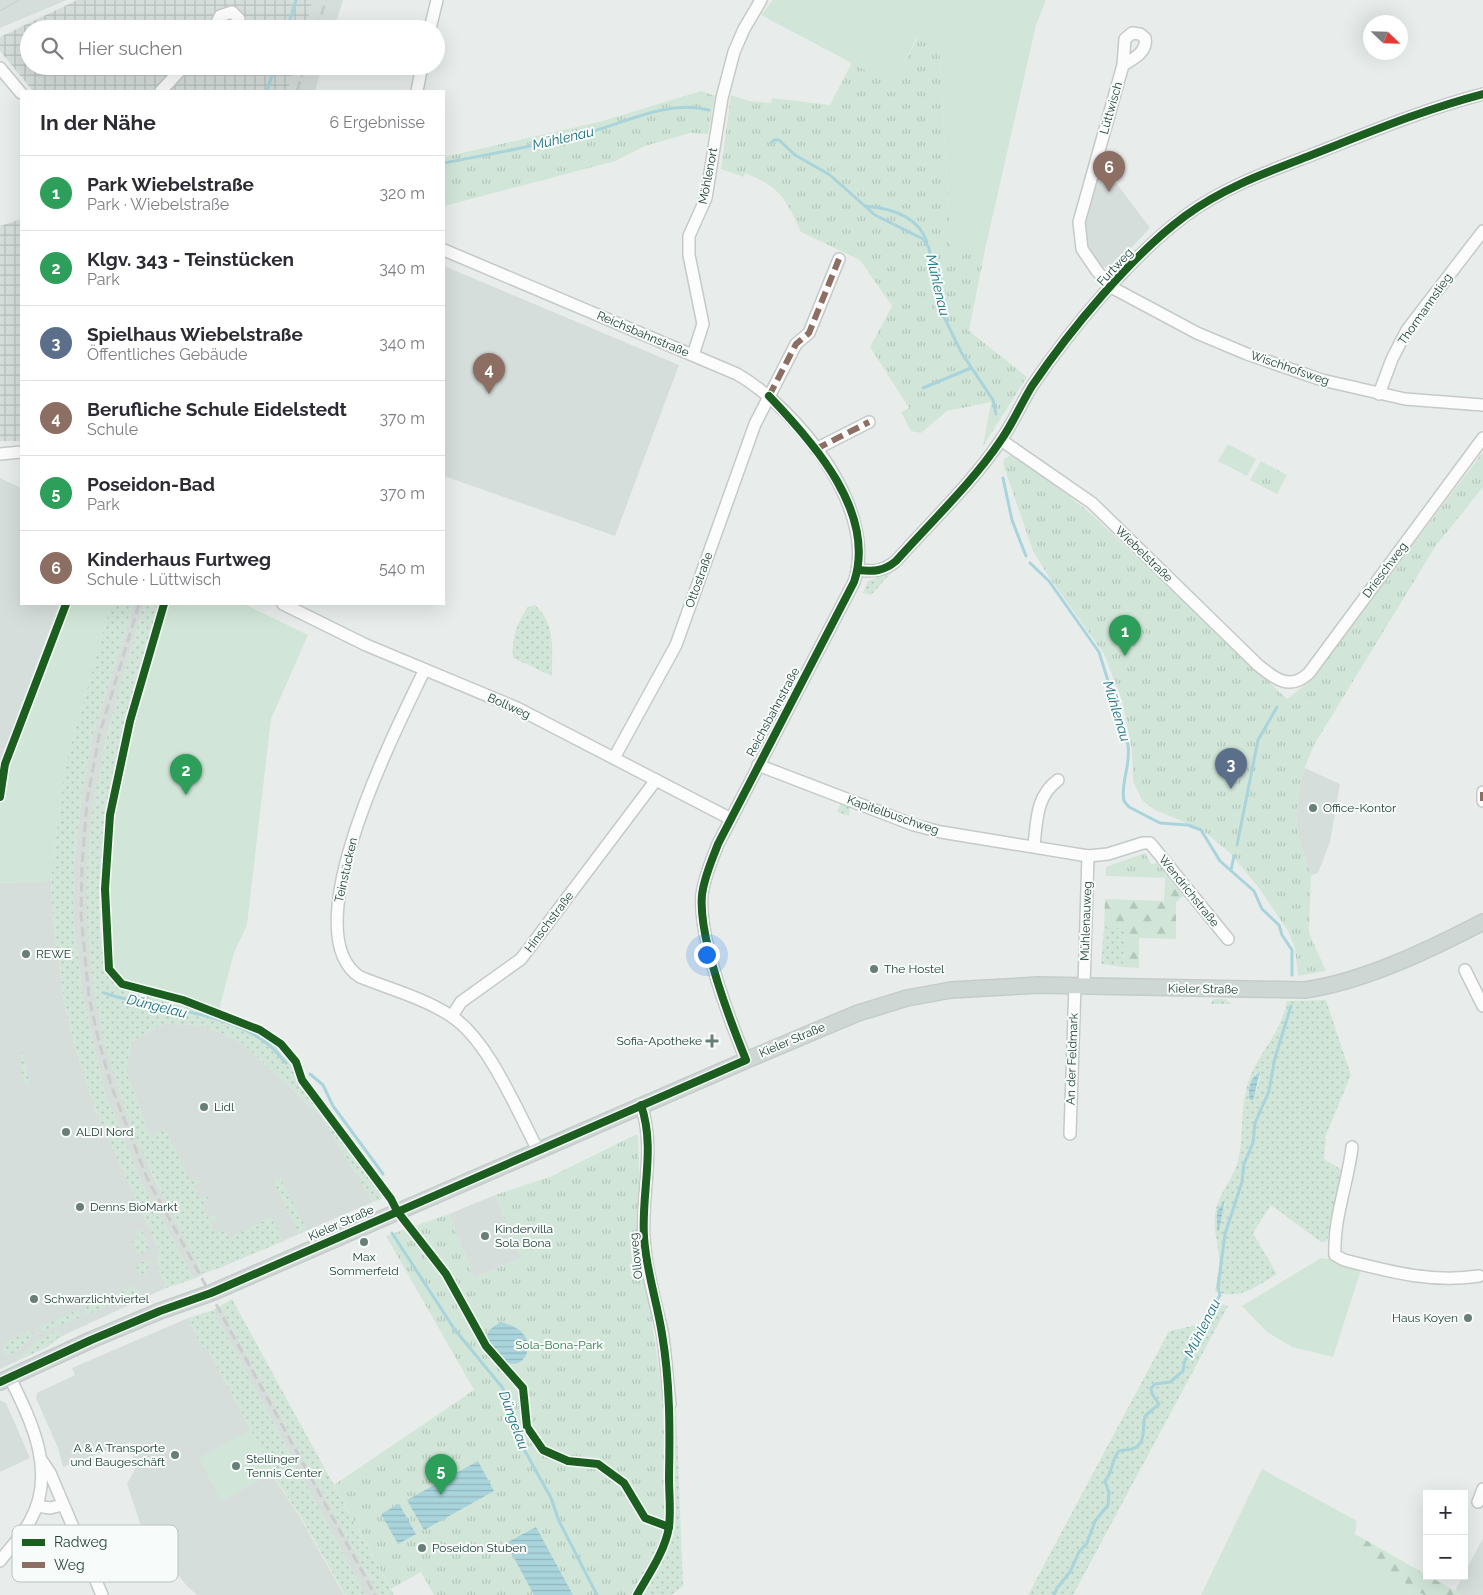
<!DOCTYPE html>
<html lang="de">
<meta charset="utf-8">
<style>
body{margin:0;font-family:Raleway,sans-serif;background:#f7f7f7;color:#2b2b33}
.controls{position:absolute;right:15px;bottom:15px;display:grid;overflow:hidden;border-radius:0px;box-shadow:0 5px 20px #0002}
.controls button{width:45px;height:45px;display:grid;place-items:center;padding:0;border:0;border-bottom:1px solid #e1e1e2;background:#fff;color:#2b2b33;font:25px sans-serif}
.compass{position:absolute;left:1363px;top:15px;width:45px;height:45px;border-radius:50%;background:#fff;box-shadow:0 5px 20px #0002;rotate:113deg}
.you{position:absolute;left:706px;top:954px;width:18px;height:18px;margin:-12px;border:4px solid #fff;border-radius:50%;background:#1a73e8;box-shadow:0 0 0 8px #1a73e833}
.badge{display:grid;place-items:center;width:32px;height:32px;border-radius:50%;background:#697e78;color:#fff;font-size:16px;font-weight:700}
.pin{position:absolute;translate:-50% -41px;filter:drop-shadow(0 1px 2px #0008)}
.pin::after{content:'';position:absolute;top:26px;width:18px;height:15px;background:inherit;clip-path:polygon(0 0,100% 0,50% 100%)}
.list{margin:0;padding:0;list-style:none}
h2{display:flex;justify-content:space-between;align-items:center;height:65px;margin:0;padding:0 20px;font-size:21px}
h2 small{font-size:16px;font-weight:400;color:#7c7c81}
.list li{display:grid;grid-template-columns:32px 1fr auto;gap:15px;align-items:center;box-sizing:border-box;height:75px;padding:0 20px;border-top:1px solid #e1e1e2}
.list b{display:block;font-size:19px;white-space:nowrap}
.list p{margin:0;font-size:16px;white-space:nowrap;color:#7c7c81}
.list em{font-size:16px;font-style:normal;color:#7c7c81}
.icon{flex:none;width:28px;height:28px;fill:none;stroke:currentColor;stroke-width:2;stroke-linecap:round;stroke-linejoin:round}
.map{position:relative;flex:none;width:1483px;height:1595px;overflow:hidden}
.search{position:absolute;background:#fff;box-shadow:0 5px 20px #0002;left:20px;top:20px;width:425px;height:55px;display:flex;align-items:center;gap:12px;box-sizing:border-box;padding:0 18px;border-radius:28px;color:#7c7c81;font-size:19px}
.panel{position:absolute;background:#fff;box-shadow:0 5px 20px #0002;left:20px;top:90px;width:425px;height:515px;border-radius:0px}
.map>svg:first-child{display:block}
</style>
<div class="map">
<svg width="1483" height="1595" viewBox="0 0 1483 1595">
<defs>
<pattern id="industrial-grid" width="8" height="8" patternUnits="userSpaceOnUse" patternTransform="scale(1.25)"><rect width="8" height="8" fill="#d6dedb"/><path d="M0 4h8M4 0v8" fill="none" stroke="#b8c0bd"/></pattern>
<pattern id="grass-dots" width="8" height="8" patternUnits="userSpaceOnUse" patternTransform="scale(1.25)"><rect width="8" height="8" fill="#d1e6d8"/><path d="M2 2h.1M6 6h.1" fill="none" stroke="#b3c6ba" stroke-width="1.8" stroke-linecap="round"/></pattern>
<pattern id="forest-firs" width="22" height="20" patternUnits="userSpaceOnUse" patternTransform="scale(1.25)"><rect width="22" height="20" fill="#d1e6d8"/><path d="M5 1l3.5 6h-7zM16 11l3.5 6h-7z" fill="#b3c6ba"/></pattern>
<pattern id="park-tufts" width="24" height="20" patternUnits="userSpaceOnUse" patternTransform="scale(1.25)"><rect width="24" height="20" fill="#d1e6d8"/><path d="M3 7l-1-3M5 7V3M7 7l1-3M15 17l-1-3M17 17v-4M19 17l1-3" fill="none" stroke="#b3c6ba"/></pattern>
<pattern id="water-rules" width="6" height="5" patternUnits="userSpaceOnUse" patternTransform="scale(1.25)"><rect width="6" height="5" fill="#a9d4db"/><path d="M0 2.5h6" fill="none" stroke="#91b7bd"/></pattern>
</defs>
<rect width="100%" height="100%" fill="#e8edeb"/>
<g fill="#d6dedb">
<polygon points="0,0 67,0 0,28"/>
<polygon points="313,0 343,0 334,29 305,29"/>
<polygon points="295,66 322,66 315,91 288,91"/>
<polygon points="1102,164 1150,228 1113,267 1102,267 1098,264 1091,254 1086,233 1086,221"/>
<polygon points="444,266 679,365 615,536 444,476"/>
<polygon points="0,478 21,488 21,604 59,604 0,762"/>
<polygon points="134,604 144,604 106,738 94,802 89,866 117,1086 152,1174 203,1274 194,1279 140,1180 104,1090 83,997 73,917 74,865 81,800 93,734"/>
<polygon points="1305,768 1340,784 1330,842 1318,873 1311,875 1298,836 1296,814 1301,777"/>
<polygon points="51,881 53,917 64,1002 77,1054 95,1109 159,1250 158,1269 166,1288 62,1336 47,1347 0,1369 0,883"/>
<polygon points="165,1023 204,1026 241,1042 321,1116 373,1202 215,1270 150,1138 126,1071 131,1042"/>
<polygon points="495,1195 521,1258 474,1278 449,1214"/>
<polygon points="220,1306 379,1595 365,1595 213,1310"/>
<polygon points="188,1318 202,1347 206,1346 274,1473 272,1475 300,1517 344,1595 197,1595 186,1585 143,1532 127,1484 135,1469 131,1442 63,1467 58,1448 36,1398 37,1393 75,1375 72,1368"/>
<polygon points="0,1400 6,1403 30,1458 0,1472"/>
<polygon points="1483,1538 1483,1595 1462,1595 1455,1591"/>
</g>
<g fill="url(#industrial-grid)">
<polygon points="77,0 313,0 305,29 29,29 29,66 295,66 288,91 33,91 0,51 0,37"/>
<polygon points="21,219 21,441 0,441 0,226"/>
</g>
<g fill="url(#grass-dots)" fill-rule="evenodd">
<polygon points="891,573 871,595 863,593 868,581"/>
<polygon points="111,604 134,604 93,734 81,800 74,864 73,917 83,997 104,1090 140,1180 194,1279 166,1288 158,1269 159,1250 95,1109 77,1054 64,1002 53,917 51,881 64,770"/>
<path d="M144,604H160L126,719L99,882L100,929L105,971L258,1031C279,1045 292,1057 300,1081L381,1191L382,1199L373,1202L321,1116L241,1042L204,1026L165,1023L131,1042L126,1071L150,1137L165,1129L191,1182L198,1179L200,1182L193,1186L199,1199L207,1196L209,1200L202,1204L208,1218L216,1215L217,1218L210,1222L216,1233L225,1229L229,1238L272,1217L284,1241L203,1274C172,1213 138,1151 117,1085C87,996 79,894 94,801C104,734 126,669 144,604Z"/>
<path d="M535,605C556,623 552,651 552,676L513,658C511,639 517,622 528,607Z"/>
<polygon points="841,803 850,807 849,816 837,812"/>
<polygon points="1104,928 1125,928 1123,967 1101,964"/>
<polygon points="1213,999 1225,999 1232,1004 1211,1004"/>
<path d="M1326,1000L1351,1075L1326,1135L1324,1159L1342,1170L1327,1241L1321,1242L1271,1205L1253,1233L1277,1274C1255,1287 1242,1300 1215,1292C1216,1282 1220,1269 1219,1258C1218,1242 1213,1230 1215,1213C1218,1194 1233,1180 1238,1161C1244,1137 1240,1110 1247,1086C1256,1053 1280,1038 1287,1001ZM1256,1073L1260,1076L1256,1092L1249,1086ZM1225,1202L1219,1230L1217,1231V1212Z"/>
<polygon points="21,1048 30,1083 26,1085 22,1076"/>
<polygon points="280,1178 307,1230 299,1234 273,1181"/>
<polygon points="141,1229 149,1245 147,1251 138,1254 132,1241 139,1238 136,1231"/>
<polygon points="151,1260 146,1274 140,1275 136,1267 142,1264 141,1262"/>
<polygon points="134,1286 141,1292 111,1304 108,1297"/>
<polygon points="104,1299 107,1306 86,1315 83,1308"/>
<polygon points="232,1299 394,1595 379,1595 220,1306"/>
<polygon points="1213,1301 1228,1306 1073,1595 1028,1595 1169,1331 1201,1324"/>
<polygon points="78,1310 81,1317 42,1332 40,1327"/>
<polygon points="213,1310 365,1595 345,1595 301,1517 272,1474 274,1473 206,1346 202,1348 188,1318"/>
<polygon points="31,1330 33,1334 20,1349 7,1356 3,1349 5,1343"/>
<polygon points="59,1330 61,1335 47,1347 17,1361 36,1341"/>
<polygon points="676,1407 683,1586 671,1595 626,1595 637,1583 664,1526 664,1408"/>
</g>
<g fill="url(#forest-firs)">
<polygon points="1166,869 1184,895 1176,902 1176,939 1139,938 1139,968 1123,967 1125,928 1104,928 1105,899 1164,901"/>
<polygon points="1355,1534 1462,1595 1405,1595 1349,1548"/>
</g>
<g fill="url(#park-tufts)">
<path d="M918,37L939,43L951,250H985L969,331L1027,377L983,446L991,402L947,411L921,433L911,431L901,412L909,408L870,347L892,306L860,260L801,232C786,200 781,187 745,173L744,177L721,169L731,95L749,101L771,103L772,98L830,105L852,62L893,84Z"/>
<polygon points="701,91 715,96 708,134 690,133 645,146 615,161 444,206 444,157 603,121"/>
<polygon points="1483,452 1483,487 1435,547 1314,745 1301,777 1296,814 1298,836 1311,875 1309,933 1326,971 1298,976 1295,948 1288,931 1259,888 1230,853 1201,829 1155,810 1142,800 1133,781 1132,750 1122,701 1104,654 1049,577 1033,551 1003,464 1004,459 1013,454 1019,457 1089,512 1287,699 1310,681"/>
<polygon points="1261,461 1287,475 1277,494 1250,480"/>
<polygon points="1145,853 1151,864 1162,863 1166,869 1165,878 1106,876 1106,867"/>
<polygon points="635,1135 638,1135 642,1249 664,1408 664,1526 637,1583 626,1595 434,1595 421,1572 391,1589 334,1485 474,1390 386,1236 449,1214 474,1278 521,1258 495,1195 552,1176"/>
</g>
<g fill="#d1e6d8">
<polygon points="773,0 1046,0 1036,25 985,250 951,250 939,43 917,37 893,85 761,15"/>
<polygon points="1228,444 1256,459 1247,476 1218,461"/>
<polygon points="59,604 111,604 64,770 51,881 0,883 0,762"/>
<path d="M160,604H244L308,635L271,719L247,925L234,953L219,1010L214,1014L122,987L105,971C99,920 97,868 105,816C115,744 140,673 160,604Z"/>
<polygon points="1321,1258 1334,1260 1361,1270 1333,1357 1292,1347 1267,1332 1242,1306"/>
<polygon points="251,1430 274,1473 221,1501 199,1458"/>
<polygon points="1262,1469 1357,1521 1355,1534 1349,1548 1424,1595 1201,1595"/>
</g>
<g fill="url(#water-rules)">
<path d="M1260,1072L1253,1100H1250C1247,1090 1250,1077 1260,1072Z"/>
<polygon points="1225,1199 1219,1231 1217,1231 1217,1212"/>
<path d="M500,1322C516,1325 534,1336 526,1355C515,1377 485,1353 487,1336C488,1329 495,1326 500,1322Z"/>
<polygon points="478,1461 494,1491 424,1530 407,1500"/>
<polygon points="399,1504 416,1534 398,1544 381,1514"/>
<polygon points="536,1527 573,1595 534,1595 506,1543"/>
</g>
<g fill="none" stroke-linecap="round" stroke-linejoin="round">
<g stroke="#a9d4db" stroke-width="3">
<polyline points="287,29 296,0"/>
<polyline points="267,91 275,66"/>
<polyline points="771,143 774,140 779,140 795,155 830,175 875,215 923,239 929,248 934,285 943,315 961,352 993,400 996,414"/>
<path d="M444,163C490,154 537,146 583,134C623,124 668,99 709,110"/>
<path d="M865,206C890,208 918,216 927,242"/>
<polyline points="923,388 971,368"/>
<polyline points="1003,478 1012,520 1026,556"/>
<path d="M1030,563L1049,581L1099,652L1128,745C1131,766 1120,784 1124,801L1129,807L1160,823L1188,825L1201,830L1220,861L1254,891L1262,909L1279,925L1282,935L1292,950V975"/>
<polyline points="1237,845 1258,740 1277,707"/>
<polyline points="1231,870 1234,856"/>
<path d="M104,993C157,1011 221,1008 268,1044C275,1049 280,1057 286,1063"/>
<polyline points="310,1074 323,1085 333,1106 383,1174"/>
<polyline points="392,1233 455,1330 502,1387 508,1399 515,1433 551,1498 559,1521 597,1595"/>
<path d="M1054,1595L1057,1588L1070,1572L1079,1552L1087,1543L1095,1521L1108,1505L1109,1493L1105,1481C1114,1471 1110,1462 1119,1451C1123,1450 1127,1450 1132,1449C1147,1445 1142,1426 1145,1416L1159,1404L1152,1394L1151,1388L1155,1384L1170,1382L1183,1371L1185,1360L1192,1351L1197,1335L1220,1295L1218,1287L1225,1234L1242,1182L1244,1164L1253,1143L1255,1123L1269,1091L1275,1058L1291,1006"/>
</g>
<g stroke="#c5cac8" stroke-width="14">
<g id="minor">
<polyline points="214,29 220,16 232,12 239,19 236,29"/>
<polyline points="430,29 437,0"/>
<path d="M1123,65C1133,59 1148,52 1145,38L1140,34L1132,33L1125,39L1123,65L1079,222L1082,249L1097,271L1111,287L1197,333L1247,354L1322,380L1405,399L1483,405"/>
<polyline points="0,68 21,93"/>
<polyline points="161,91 184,66"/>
<polyline points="417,91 422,66"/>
<path d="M444,250L737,374C796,408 879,509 854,582L718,844C712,860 704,877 702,895C698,938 729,1018 746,1060"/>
<polyline points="693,355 703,324 689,255 689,236 706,198 722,98 734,52 744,29 761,0"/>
<polyline points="1379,394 1392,359 1407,330 1483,231"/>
<path d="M1001,440L1092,503L1258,665C1275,679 1290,691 1309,673L1483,438"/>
<polyline points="816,449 869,422"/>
<polyline points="0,454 21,452"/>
<path d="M858,570C874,572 884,571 896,561C930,523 973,482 1001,440C1013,423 1021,404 1032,386C1070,330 1131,256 1185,216C1224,187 1270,171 1314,154C1370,132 1425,109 1483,94"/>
<polyline points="283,604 366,645 517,708 731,819"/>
<path d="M424,671C398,726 291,932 360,977C390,989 424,998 451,1016C488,1039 517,1111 538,1150"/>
<polyline points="614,758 676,645 755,424 796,344 809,333 839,259"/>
<polyline points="758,765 914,825 941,832 1088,856 1108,854 1143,843 1150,843 1228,939"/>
<polyline points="1483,792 1483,801"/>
<path d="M1034,845C1037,820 1036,796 1058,780"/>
<polyline points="1465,970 1483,1006"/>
<polyline points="1084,985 1088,856"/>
<polyline points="452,1016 461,1002 521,959 656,780"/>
<path d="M641,1105C656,1148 641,1194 644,1238C646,1270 655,1300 662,1331C666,1355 667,1380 670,1404"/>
<polyline points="1070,1134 1075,985"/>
<path d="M1352,1147C1348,1183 1333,1219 1335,1255L1344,1260C1391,1272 1431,1283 1479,1276"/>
<polyline points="42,1461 50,1473 102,1595"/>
<polyline points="1478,1502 1483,1489"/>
<polyline points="37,1506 50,1508 63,1505"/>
<path d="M0,1561C10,1548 22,1536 30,1521C57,1473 32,1422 10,1378"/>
</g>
</g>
<g stroke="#c3ccc9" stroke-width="18">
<path id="major" d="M0,1382L91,1340L160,1311L211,1293L749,1059L858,1013L907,998L951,990L1039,985L1305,990C1365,981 1429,950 1483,922"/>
</g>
<use href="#minor" stroke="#fcfcfc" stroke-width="11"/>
<use href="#major" stroke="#cfd7d5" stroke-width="15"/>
<polyline stroke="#c9cdcc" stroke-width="1" points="0,11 19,0"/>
<g stroke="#c9cdcc" stroke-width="3" stroke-dasharray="10 5" stroke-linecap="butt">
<polyline points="317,29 326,0"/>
<polyline points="297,91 305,66"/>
<polyline points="139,604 99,736 87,801 82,866 81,915 89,997 99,1042 112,1088 147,1178 375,1595"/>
</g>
<g stroke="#8d6e63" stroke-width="6" stroke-dasharray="12 6" stroke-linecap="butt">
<polyline points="769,396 796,344 809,333 839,259"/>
<polyline points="816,449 869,422"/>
<polyline points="1483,792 1483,801"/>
</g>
<g stroke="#f7fbf9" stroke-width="11">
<g id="cycleway">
<path d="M858,570C874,572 884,571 896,561C930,523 973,482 1001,440C1013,423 1021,404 1032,386C1070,330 1131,256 1185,216C1224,187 1270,171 1314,154C1370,132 1425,109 1483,94"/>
<polyline points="164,604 130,721 110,815 105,889 109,969 122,984 183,1000 260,1030 281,1044 296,1062 302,1080 391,1199 397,1211 446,1274 486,1346 523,1388 527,1427 543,1450 568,1461 598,1464 624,1483 645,1518 669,1527"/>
<polyline points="0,797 5,764 66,604"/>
<path d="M0,1382L91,1340L160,1311L211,1293L746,1060C729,1018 698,938 702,895C704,877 712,860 718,844L854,582C877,513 813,442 769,396"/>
<path d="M637,1595C649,1574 665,1551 669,1527C671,1511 669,1493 669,1477C670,1429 670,1381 662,1334C657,1301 646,1270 644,1237C641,1193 656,1148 641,1105"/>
</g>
</g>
<use href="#cycleway" stroke="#1b5e20" stroke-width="8"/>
</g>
<g fill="#697e78" stroke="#f7fbf9" stroke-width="2">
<circle cx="1313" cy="808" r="5"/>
<circle cx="26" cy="954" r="5"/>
<circle cx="874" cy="969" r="5"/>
<path d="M709.5 1033.5h5v5h5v5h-5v5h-5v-5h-5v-5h5z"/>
<circle cx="204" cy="1107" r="5"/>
<circle cx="66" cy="1132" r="5"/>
<circle cx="80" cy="1207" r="5"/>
<circle cx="485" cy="1236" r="5"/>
<circle cx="364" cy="1242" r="5"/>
<circle cx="34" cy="1299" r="5"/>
<circle cx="1468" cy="1318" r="5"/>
<circle cx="175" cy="1455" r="5"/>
<circle cx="236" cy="1466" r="5"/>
<circle cx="422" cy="1548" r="5"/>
</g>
<g text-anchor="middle" stroke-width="4" stroke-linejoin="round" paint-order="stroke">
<g font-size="12" fill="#24423a" stroke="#f7fbf9">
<text transform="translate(1111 108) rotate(-74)" y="4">Lüttwisch</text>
<text transform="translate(708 176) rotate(-79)" y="4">Möhlenort</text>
<text transform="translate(1115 267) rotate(-47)" y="4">Furtweg</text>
<text transform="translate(1425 309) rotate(-55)" y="4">Thormannstieg</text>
<text transform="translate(643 334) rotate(23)" y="4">Reichsbahnstraße</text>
<text transform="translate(1290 368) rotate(19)" y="4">Wischhofsweg</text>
<text transform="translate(1144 554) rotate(44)" y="4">Wiebelstraße</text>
<text transform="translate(1385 570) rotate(-53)" y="4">Drieschweg</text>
<text transform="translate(699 580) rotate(-70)" y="4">Ottostraße</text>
<text transform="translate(509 706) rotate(24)" y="4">Bollweg</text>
<text transform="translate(773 712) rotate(-62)" y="4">Reichsbahnstraße</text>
<text transform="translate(893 815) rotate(19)" y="4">Kapitelbuschweg</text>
<text transform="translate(346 870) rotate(-77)" y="4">Teinstücken</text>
<text transform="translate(1189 891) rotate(51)" y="4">Wendrichstraße</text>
<text transform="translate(1086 921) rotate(-88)" y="4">Mühlenauweg</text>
<text transform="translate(549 922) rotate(-53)" y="4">Hinschstraße</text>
<text transform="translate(1203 989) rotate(1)" y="4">Kieler Straße</text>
<text transform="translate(792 1040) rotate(-23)" y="4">Kieler Straße</text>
<text transform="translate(1072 1059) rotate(-88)" y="4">An der Feldmark</text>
<text transform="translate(341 1223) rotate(-24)" y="4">Kieler Straße</text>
<text transform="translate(636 1256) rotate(-96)" y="4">Olloweg</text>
</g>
<g font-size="12" fill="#24423a" stroke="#f7fbf9" text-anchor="start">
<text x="1323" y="812">Office-Kontor</text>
<text x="36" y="958">REWE</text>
<text x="884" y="973">The Hostel</text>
<text x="702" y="1045" text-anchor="end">Sofia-Apotheke</text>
<text x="214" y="1111">Lidl</text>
<text x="76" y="1136">ALDI Nord</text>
<text x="90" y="1211">Denns BioMarkt</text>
<text x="495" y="1233">Kindervilla<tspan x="495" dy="14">Sola Bona</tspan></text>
<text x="364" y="1261" text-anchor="middle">Max<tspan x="364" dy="14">Sommerfeld</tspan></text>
<text x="44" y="1303">Schwarzlichtviertel</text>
<text x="1458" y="1322" text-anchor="end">Haus Koyen</text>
<text x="165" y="1452" text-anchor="end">A &amp; A Transporte<tspan x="165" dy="14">und Baugeschäft</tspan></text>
<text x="246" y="1463">Stellinger<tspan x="246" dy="14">Tennis Center</tspan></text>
<text x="432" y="1552">Poseidon Stuben</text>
</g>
<g font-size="12" fill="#2d7a4b" stroke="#f7fbf9">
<text x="559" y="1349">Sola-Bona-Park</text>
</g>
<g font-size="14" font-style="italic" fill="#1c6f80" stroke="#f7fbf9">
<text transform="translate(563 138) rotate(-13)" y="5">Mühlenau</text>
<text transform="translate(938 285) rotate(77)" y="5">Mühlenau</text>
<text transform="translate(1117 711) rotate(73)" y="5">Mühlenau</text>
<text transform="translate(157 1006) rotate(14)" y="5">Düngelau</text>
<text transform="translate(1202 1328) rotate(-63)" y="5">Mühlenau</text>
<text transform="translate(514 1420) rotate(70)" y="5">Düngelau</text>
</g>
</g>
<rect x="12" y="1525" width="166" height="57" rx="8" fill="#f7fbf9" stroke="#b8c4c0" stroke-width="1"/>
<rect x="22" y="1539" width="23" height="7" fill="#1b5e20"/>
<rect x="22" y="1562" width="23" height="6" fill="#8d6e63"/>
<g font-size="14" fill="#24423a">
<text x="54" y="1547">Radweg</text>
<text x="54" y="1570">Weg</text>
</g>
</svg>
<div class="controls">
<button>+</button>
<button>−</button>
</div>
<svg class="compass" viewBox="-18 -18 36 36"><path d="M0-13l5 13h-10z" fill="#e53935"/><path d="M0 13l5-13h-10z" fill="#7c7c81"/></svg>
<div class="you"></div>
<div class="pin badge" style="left:1125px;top:656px;background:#2e9e5b">1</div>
<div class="pin badge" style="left:186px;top:795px;background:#2e9e5b">2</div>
<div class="pin badge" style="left:1231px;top:789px;background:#5c6f8a">3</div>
<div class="pin badge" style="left:489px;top:394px;background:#8d6e63">4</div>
<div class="pin badge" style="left:441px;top:1495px;background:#2e9e5b">5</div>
<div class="pin badge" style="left:1109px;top:192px;background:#8d6e63">6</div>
<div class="search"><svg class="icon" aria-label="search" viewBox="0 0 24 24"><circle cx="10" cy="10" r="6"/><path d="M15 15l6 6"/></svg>Hier suchen</div>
<section class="panel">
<h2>In der Nähe<small>6 Ergebnisse</small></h2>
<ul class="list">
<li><span class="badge" style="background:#2e9e5b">1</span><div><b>Park Wiebelstraße</b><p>Park · Wiebelstraße</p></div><em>320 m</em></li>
<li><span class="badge" style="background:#2e9e5b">2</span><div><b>Klgv. 343 - Teinstücken</b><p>Park</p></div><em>340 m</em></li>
<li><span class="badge" style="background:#5c6f8a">3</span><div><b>Spielhaus Wiebelstraße</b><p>Öffentliches Gebäude</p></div><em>340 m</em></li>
<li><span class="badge" style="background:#8d6e63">4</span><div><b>Berufliche Schule Eidelstedt</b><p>Schule</p></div><em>370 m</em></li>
<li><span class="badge" style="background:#2e9e5b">5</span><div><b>Poseidon-Bad</b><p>Park</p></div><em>370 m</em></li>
<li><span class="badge" style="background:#8d6e63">6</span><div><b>Kinderhaus Furtweg</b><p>Schule · Lüttwisch</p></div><em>540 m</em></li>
</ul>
</section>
</div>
